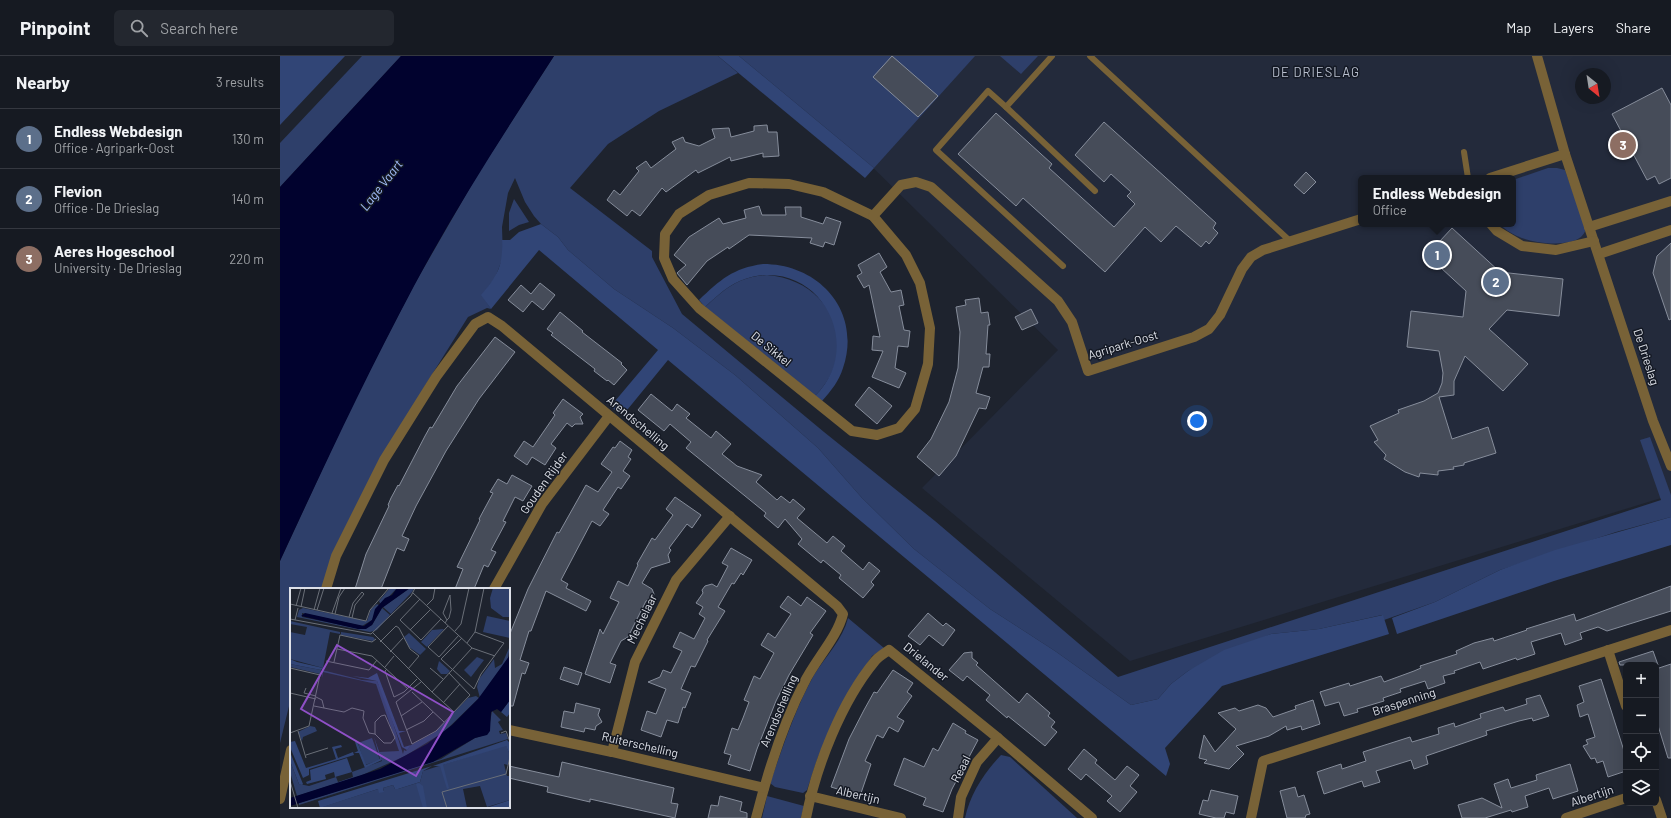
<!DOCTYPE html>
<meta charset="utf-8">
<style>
body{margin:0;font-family:Barlow,sans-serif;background:#23272f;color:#f1f3f6}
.controls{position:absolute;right:12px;bottom:12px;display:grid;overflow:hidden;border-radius:6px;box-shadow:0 4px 16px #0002}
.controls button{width:36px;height:36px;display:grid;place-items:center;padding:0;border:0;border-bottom:1px solid #353840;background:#161a22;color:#f1f3f6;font:20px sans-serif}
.compass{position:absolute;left:1295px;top:12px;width:36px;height:36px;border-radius:50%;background:#161a22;box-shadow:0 4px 16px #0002;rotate:150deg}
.you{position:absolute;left:917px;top:365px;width:14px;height:14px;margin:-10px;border:3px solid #fff;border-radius:50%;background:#1a73e8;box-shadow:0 0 0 6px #1a73e833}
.badge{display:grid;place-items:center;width:26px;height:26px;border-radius:50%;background:#e4ae35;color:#fff;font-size:13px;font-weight:700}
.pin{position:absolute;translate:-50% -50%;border:2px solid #fff;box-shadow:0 1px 4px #0006}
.popup{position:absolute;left:1078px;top:119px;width:158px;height:52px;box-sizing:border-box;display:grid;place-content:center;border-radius:6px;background:#161a22;filter:drop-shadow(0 1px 3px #0005);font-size:13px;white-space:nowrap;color:#9ea1a5}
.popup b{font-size:15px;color:#f1f3f6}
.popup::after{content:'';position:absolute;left:50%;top:100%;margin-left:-8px;border:8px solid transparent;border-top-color:#161a22}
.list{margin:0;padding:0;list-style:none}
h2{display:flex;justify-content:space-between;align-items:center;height:52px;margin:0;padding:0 16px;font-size:17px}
h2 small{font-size:13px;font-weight:400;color:#9ea1a5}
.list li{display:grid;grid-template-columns:26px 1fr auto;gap:12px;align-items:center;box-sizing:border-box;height:60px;padding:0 16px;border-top:1px solid #353840}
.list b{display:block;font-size:15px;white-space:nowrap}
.list p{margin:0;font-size:13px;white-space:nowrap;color:#9ea1a5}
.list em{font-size:13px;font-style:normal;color:#9ea1a5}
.icon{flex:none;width:22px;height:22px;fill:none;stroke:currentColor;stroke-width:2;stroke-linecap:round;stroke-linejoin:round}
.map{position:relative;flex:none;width:1391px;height:762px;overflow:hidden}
header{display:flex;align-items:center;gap:24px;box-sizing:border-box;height:56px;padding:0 20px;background:#161a22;border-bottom:1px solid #353840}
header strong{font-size:19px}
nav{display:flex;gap:22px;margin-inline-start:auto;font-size:14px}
.search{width:280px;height:36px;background:#23272f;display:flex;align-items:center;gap:10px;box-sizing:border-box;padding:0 14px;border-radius:6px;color:#9ea1a5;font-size:15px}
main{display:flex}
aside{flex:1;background:#161a22}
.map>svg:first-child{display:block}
</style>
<header>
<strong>Pinpoint</strong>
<div class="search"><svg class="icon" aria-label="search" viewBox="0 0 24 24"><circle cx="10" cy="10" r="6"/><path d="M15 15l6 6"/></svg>Search here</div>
<nav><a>Map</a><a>Layers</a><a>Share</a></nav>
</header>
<main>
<aside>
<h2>Nearby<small>3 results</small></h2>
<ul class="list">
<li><span class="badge" style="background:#5c6f8a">1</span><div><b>Endless Webdesign</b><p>Office · Agripark-Oost</p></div><em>130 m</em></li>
<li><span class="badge" style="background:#5c6f8a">2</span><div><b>Flevion</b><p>Office · De Drieslag</p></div><em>140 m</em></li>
<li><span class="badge" style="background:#8d6e63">3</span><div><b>Aeres Hogeschool</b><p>University · De Drieslag</p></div><em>220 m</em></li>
</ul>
</aside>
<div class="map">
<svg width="1391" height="762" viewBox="0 0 1391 762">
<rect width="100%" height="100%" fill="#1e232e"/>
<path fill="#232a3b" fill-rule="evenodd" d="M658,0H1391V439L850,605L642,432L778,294L571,90ZM1301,18H1325V42H1301ZM1081,122H1233V168H1081Z"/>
<g fill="#2e3f6a">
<polygon points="82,0 121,0 0,131 0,87"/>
<polygon points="274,0 438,0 458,17 379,55 328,88 290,132 372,195 372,201 402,258 544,376 655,465 838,621 1381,444 1360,384 1370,381 1391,439 1391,461 1336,476 1220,514 1155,546 1104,564 1102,559 1039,573 991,578 908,615 891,628 878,643 851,649 775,595 710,553 634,493 582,442 538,392 455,319 393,272 334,233 288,194 278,181 261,168 254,160 245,146 235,122 228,137 222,171 223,201 215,222 202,239 211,253 207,252 188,261 146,328 60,486 45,533 11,533 11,642 0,687 0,505 75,343 134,229 199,116"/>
<polygon points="459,0 695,0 594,112"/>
<polygon points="720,0 758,0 741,18"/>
<path d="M1268,112H1277L1285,114L1306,173C1305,176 1303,179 1301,181C1287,192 1252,187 1237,180C1230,177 1225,173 1219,168H1233V124Z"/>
<polygon points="234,143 249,166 239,169 229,175 229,157"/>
<path d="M487,219C552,224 582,293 535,340L425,251C446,232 458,221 487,219Z"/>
<path d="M568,562L604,592L592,600L558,655L538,701L527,734L523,737L495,731L490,727C503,691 515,653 534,619C546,600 563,583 568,562Z"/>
<path d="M721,699L730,701L797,762H685C690,738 704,717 721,699Z"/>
<polygon points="487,740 524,750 521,762 482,762"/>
</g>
<g fill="#314576">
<polygon points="0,0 65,0 0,69"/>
<polygon points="438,0 459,0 594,112 585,122"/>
<path d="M261,168L278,181L288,194L334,233L393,272L455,319L538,392L582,442L634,493L710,553L775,595L851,649L878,643L891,628L908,615L944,594L991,578L1039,573L1103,559L1109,578L942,630L885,692L890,708L886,720L388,304L343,359L330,351L378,294L259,194L211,253L201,239C218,219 223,210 222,184H230L239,176Z"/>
<path d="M483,208C540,208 582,256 563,312C559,325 551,335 542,345L535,340C588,287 536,199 465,223C449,228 437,240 425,251L419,244C440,224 453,212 483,208Z"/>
<polygon points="1391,461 1391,489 1274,525 1117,578 1112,562 1155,546 1220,514 1275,494"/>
</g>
<path fill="#01022e" d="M121,0H274C225,76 176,151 134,230C86,320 43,412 0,505V131Z"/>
<g fill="#464c59" stroke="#868d9b">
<polygon points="612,0 658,40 638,61 593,21"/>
<polygon points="1382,32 1391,49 1391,122 1379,128 1375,120 1367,124 1332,58"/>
<polygon points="716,57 772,108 769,112 834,171 855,148 847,140 851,136 831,118 824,126 795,99 824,66 936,167 933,172 938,177 929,188 926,185 921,191 896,170 881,186 865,171 825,216 743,142 736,150 678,98"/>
<polygon points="487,69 488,76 497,76 499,100 483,101 483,97 451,105 450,101 418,117 416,114 386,136 382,132 360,160 352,154 347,160 327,144 334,134 340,139 359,115 356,112 366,105 371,112 396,93 392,86 403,81 405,86 419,90 435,82 432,73 449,72 451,81 474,75 474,70"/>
<polygon points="1026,116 1036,126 1024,138 1014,129"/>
<polygon points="479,150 482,159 506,159 505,151 521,151 521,161 543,168 546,161 561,166 554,189 545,186 543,191 530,187 532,182 469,179 449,193 448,191 427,205 407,229 397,217 406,209 394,199 409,181 439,162 443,168 466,162 464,154"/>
<polygon points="1172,172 1220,216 1283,223 1279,260 1227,254 1209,273 1248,308 1223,335 1185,300 1174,325 1174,339 1159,341 1172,383 1208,371 1216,397 1184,407 1184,409 1173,411 1174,413 1158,415 1158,419 1140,417 1139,421 1125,416 1104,403 1106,399 1094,386 1098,384 1090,370 1119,357 1118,354 1144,345 1158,337 1162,327 1163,317 1159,295 1127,291 1131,255 1183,261 1186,235 1147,199"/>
<polygon points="1391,187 1391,263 1389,264 1373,217 1377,200"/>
<polygon points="599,197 607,211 600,216 611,236 621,234 624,249 619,250 624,274 630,275 628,291 618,290 615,312 626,317 619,332 592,321 603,295 592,294 593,280 600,281 589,229 584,232 577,220 582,217 578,209"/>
<polygon points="260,227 275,239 263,254 252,245 243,256 228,244 241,229 251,238"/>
<polygon points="699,242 701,257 708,256 710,269 708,269 706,298 710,298 709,311 703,311 696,337 710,341 706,353 699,352 676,400 659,420 637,401 651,383 669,346 678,312 680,276 676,251 686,249 685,244"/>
<polygon points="751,253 758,267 742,274 735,261"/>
<polygon points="280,256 303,275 302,276 342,307 341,308 347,314 334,329 328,324 327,325 314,315 315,313 271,279 273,277 267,273"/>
<polygon points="215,281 235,296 199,343 166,395 136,450 122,480 129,483 124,495 117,492 101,533 75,533 86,498 109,450 108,449 111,442 118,429 119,430 145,380 150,371 152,372 177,330"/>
<polygon points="589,331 612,350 597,368 575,349"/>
<polygon points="371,338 392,355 397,348 410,358 406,362 431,382 436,375 451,388 442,398 457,410 482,419 476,426 497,444 501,440 510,447 513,443 525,453 517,462 547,487 553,480 565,490 561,495 583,514 589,506 600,515 591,526 594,529 583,542 559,522 561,519 543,504 541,507 518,488 522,483 505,463 498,472 484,460 486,457 406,392 411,386 390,368 384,375 358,354"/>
<polygon points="283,343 303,358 300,361 303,368 295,368 292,371 287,367 271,388 276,392 265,409 252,401 247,409 234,400 244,385 253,391 275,359 273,357"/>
<polygon points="340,385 352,394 348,401 351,403 343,415 350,420 341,433 338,431 323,454 329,458 320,470 312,465 281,524 288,528 286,532 311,545 306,555 266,535 251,575 249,575 240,604 249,607 245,618 242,617 233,650 229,650 229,580 248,533 277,476 279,477 306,429 318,436 332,416 321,408 333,391 335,392"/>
<polygon points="232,419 252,430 243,445 235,441 223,465 226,466 211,494 216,496 208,511 204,509 194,533 175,533 183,513 177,511 200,464 199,463 213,437 210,436 218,423 227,428"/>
<polygon points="395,441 421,459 412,472 407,468 389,492 391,494 388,499 390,506 371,512 362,527 372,533 374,538 372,543 366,545 348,581 341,585 330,607 336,609 330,627 305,618 320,573 323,578 339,546 330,542 338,525 348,530 358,509 357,508 372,482 375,484 393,459 386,453"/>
<polygon points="451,492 472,504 463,519 461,517 454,528 452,527 438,551 445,555 427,584 428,585 415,611 411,610 401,633 411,637 405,652 403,651 398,667 387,664 381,681 361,674 367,655 376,658 386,633 368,626 380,621 383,614 391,617 402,595 393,591 400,576 414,583 425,562 419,558 423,551 416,547 423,537 422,534 425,530 432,528 437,531 448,510 442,507"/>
<polygon points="1391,530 1391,555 1327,575 1318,571 1300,577 1302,583 1285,589 1281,577 1251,586 1255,598 1237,604 1236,602 1203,613 1200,606 1174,615 1175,617 1163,620 1165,627 1148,633 1145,625 1120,633 1121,636 1103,642 1104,645 1077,653 1078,656 1064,660 1059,646 1045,650 1040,636 1069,627 1070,630 1101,620 1104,626 1134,615 1141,612 1140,610 1177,598 1176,595 1194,587 1213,582 1214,585 1247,574 1246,573 1294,558 1296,565"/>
<polygon points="508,540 521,550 527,541 546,555 530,577 533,579 509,619 496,645 477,693 470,715 448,708 451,699 444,697 452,672 458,674 463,662 469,646 464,644 474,620 480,623 494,597 481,589 488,577 495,582 511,558 500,551"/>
<polygon points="648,557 663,570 666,567 675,574 663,590 649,579 640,589 628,580"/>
<polygon points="1373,595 1378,609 1340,609 1339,606"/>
<polygon points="692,596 692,602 698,607 696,609 739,647 747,637 770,657 768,660 775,666 771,671 777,676 765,690 728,660 727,662 706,644 710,639 687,620 683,625 669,614 684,597"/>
<polygon points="1391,608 1391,702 1388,702 1376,663 1376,613"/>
<polygon points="284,611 302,617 298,629 280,623"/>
<polygon points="613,614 633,627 627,636 632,640 617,661 624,665 618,676 609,671 603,682 597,679 585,705 591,708 580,740 551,731 569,683 584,654 594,636 597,637"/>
<polygon points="1321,623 1346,701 1346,715 1328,721 1323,705 1317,707 1315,702 1311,703 1303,690 1308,688 1306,684 1315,681 1308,658 1300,661 1297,649 1304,646 1299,630"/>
<polygon points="1260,639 1269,660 1253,665 1252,662 1239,665 1206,675 1207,679 1146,700 1148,708 1134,713 1131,704 1096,715 1100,726 1084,731 1082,725 1044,738 1037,716 1061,708 1062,713 1086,705 1083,696 1130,681 1132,686 1159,678 1158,672 1174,667 1175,671 1201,662 1200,658 1223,651 1225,655 1247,648 1246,643"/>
<polygon points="1033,644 1040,668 1022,674 1021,670 1007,674 1006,670 989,680 956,690 964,698 949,713 924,707 927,704 919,702 924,679 935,696 956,673 938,657 955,652 959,655 978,649 986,652 993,661 1016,653 1015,650"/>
<polygon points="296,647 320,653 318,659 322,666 316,670 315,674 305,672 304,676 281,671 284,655 294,657"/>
<polygon points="673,667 686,675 685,677 698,684 672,733 663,756 643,749 646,742 614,729 624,702 644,711 653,692 658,695"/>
<polygon points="804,693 817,704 815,707 835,724 847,710 859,719 850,730 857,736 840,756 827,745 832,740 806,718 801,724 788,713"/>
<polygon points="282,706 394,732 391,747 398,748 395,762 310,743 310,746 267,736 268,731 229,722 229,710 279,721"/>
<polygon points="1290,708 1298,735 1273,743 1269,732 1245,740 1248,751 1232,756 1231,754 1205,762 1182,762 1178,749 1202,742 1222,752 1214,728 1228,723 1231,732 1257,724 1256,719"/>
<polygon points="1015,731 1018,741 1024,739 1030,758 1026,759 1025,762 1007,762 1000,735"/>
<polygon points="931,734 958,740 954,758 946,756 944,762 936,762 919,758 923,744 928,745"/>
<polygon points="440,740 462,746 460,755 467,757 467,762 428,762 431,749 438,750"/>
</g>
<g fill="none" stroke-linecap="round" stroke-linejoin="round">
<g stroke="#786237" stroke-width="6">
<polyline points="772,0 726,51 815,135"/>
<polyline points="810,0 1010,185"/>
<polyline points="726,51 708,35 656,94 783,210"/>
<polyline points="1184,96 1188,122"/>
</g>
<g stroke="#786237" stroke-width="10">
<polyline points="1257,0 1285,98 1373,365 1391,410"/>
<polyline points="1210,122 1285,98"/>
<polygon points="469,127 509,128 543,136 593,160 626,199 640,227 650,272 648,308 635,353 619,372 597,379 572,375 419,252 393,223 384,202 385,178 399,158 429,139"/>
<polyline points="593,160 621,129 636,126 651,131 778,245 792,266 808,315 914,281 929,273 940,259 962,213 971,201 983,194 1081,163"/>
<polyline points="1211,168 1217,175 1242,190 1276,194 1314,185"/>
<polyline points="1309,171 1391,145"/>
<polyline points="1319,198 1391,174"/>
<path d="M46,533L56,500L104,404L156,321L195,268L208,261L222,270L557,550L563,558C557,582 535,604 524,627C502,670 488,715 476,762"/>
<polyline points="214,533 262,448 329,360"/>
<polyline points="1328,594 1346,650"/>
<polyline points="229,674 332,696 484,732"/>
<polyline points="332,696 355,606 396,524 450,460"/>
<polyline points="530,740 621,762"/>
<polyline points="0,743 11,694"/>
<polyline points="1376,744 1382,762"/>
<path d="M526,762C536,711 561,646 595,605C598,601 605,597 609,594L718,682L812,762"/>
<polyline points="678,762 681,741 697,706 718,682"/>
<polyline points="971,762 983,705 1391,574"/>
<polyline points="1286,762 1346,742"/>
</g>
</g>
<g text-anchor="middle" stroke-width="3" stroke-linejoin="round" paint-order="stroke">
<g font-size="12" fill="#dde0e8" stroke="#141924">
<text transform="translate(843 289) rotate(-17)" y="4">Agripark-Oost</text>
<text transform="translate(491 293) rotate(39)" y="4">De Sikkel</text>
<text transform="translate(1366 301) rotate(72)" y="4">De Drieslag</text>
<text transform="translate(358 367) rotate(40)" y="4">Arendschelling</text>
<text transform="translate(264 427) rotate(-55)" y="4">Gouden Rijder</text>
<text transform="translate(362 563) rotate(-64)" y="4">Mechelaar</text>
<text transform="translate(646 606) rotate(39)" y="4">Drielander</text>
<text transform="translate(1124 646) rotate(-18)" y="4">Braspenning</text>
<text transform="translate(499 655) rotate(-67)" y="4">Arendschelling</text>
<text transform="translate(360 689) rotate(13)" y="4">Ruiterschelling</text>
<text transform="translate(681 713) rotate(-63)" y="4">Reaal</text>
<text transform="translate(578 739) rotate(13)" y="4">Albertijn</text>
<text transform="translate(1312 740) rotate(-18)" y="4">Albertijn</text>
</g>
<g font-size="13" letter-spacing="1" fill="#b8bfce" stroke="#141924">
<text x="1036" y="21">DE DRIESLAG</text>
</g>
<g font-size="13" font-style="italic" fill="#a4bffd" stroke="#141924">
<text transform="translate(101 129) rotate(-52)" y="5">Lage Vaart</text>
</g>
</g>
<g transform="translate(10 532)">
<rect width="220" height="220" fill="#1e232e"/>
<path d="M100,0H107L91,17L89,13ZM120,0H124L122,4L101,26L93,19ZM203,0H220V29H213L201,20L200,10ZM87,16L90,18L82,32L72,38L12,25V29L71,41L82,37L92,20L100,27L87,42L80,44L7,29L9,22L13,20L77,33L81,21ZM197,28L220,33V50L193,44ZM0,33L50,44V46L40,44L33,80L0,71V44L15,47L17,39L0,36ZM154,41L137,59L131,54L142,42ZM51,44L83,49L85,51L83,53L51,47ZM119,45L136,61L130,67L119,59L114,49ZM220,58L218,70L190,110L187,99L189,91L204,71L205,80L212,76ZM187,69L194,72L181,89L174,82ZM149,73L160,83L157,86H151L147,81ZM0,76L31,82L30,86L0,79ZM32,82L72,92L87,93L97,116L113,166L114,162L116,163L121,157L145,144L178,110L186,108L189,110L154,144L115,168L70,188L7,208L0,184V173L9,196L19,198L46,189L48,194L63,189L62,184L92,173L89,164L109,163L86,96L33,84L32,90ZM202,123L211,132L208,134L213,142L209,143L210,146L216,145L218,151L9,217V215L151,171L185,150L198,146ZM20,138L25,139L27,143L13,149L12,153L8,144ZM82,150L90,172L75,177L68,155ZM216,157L220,167L218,177L214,176L217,188H220V212L197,219L190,198L173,201L177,220H29L88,201L94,203L93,200L103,197L105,201H108L130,194L133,183Z" fill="#2e3f6a"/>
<path d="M0,71L7,74L33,80L31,82L0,76ZM87,85L109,143H116L109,145L114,159L121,157L117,162L112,159L87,93L62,88L78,90ZM220,112V125L217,129L211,124ZM84,149L92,172L75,180L69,165H64L68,163L65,154L67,153L76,177L90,171ZM217,152L220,155V167L216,158L153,177L159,200L157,201L150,178H143ZM5,153L16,180L46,171L42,159L51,157L52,159L45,161L48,170L63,164L64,167L19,181V187L13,190L0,159V154ZM0,164L13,196L12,197L9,196L0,173ZM57,170L62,184L45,189L44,184L35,187L36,191L17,196L16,194L21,192L20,182ZM142,178L133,183L130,194L108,201H105L103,197L93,200L94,204L89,205L88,201L30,220L28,213ZM129,195L133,198L137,220H133L126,196ZM220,212V220H199V219Z" fill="#314576"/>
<path d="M107,0H120L92,20L82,37L76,41H68L11,28L15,25L74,38L82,32L85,21L95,10L102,7ZM220,67V112L211,124L207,121L201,124L200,143L197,147L185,150L143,174L0,218V210L90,181L137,156L162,137L188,111Z" fill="#01022e"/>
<path fill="none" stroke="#6a6f78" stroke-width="1" d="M130,11L110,32L131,52L151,31M0,16L76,33L80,22L99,0M137,17L143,11L145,0M6,18L11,0M11,19L15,0M24,22L30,0M27,22L34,0M42,25L51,0M45,26L49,9L55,0M59,29L63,15L72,4L74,6L65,17L62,30M0,31L81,46L121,8L125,0M5,32L8,20M155,35L157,32L159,30L161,22L160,7L153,25L157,32M158,38L138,59L149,69L169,47M120,42L141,21M165,43L171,36L179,0M185,44L194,0M83,45L142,104L182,60L123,5M172,50L151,71L184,101L191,86L214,55L185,44L177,55M90,54L106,38L109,40L120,61L129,68L118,81M182,60L205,68M47,61L82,68L118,101M100,64L113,50M36,73L79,82L87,72M44,74L50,47L82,54L86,51M95,79L104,68M0,80L30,87L19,138L0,145M140,80L153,91M97,81L95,83L104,109L114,104L127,91M131,94L106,114L122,156L146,143L180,107L159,85M16,100L14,105L26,108M122,104L154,134M142,104L164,124M0,105L26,111M26,109L32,112L34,120M153,115L170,96M24,118L54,124L62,120L74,123L73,130L79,145L85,146M95,127L105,150L101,155H94L85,146V134L91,128ZM111,128L132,114M116,142L134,133L143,124M8,143L16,170M211,145L216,143L220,154M16,167L38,160M0,193L8,220M157,220L152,204L216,186L220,169"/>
<path fill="#8f50c7" fill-opacity="0.15" stroke="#8f50c7" stroke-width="2" d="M47,57L163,124L126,188L11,121Z"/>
<rect width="220" height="220" fill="none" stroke="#dde0e8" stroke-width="2"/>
</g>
</svg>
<div class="controls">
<button>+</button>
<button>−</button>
<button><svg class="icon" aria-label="locate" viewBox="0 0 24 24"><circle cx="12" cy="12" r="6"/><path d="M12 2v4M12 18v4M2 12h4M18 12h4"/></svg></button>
<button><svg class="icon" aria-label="layers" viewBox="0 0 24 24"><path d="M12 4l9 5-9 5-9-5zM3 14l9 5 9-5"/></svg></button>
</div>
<svg class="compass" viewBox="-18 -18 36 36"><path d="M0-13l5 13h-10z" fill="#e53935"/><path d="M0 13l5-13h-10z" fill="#9ea1a5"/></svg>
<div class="you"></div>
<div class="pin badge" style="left:1157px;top:199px;background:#5c6f8a">1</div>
<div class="popup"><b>Endless Webdesign</b>Office</div>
<div class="pin badge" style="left:1216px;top:226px;background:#5c6f8a">2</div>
<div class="pin badge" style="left:1343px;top:89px;background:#8d6e63">3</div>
</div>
</main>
